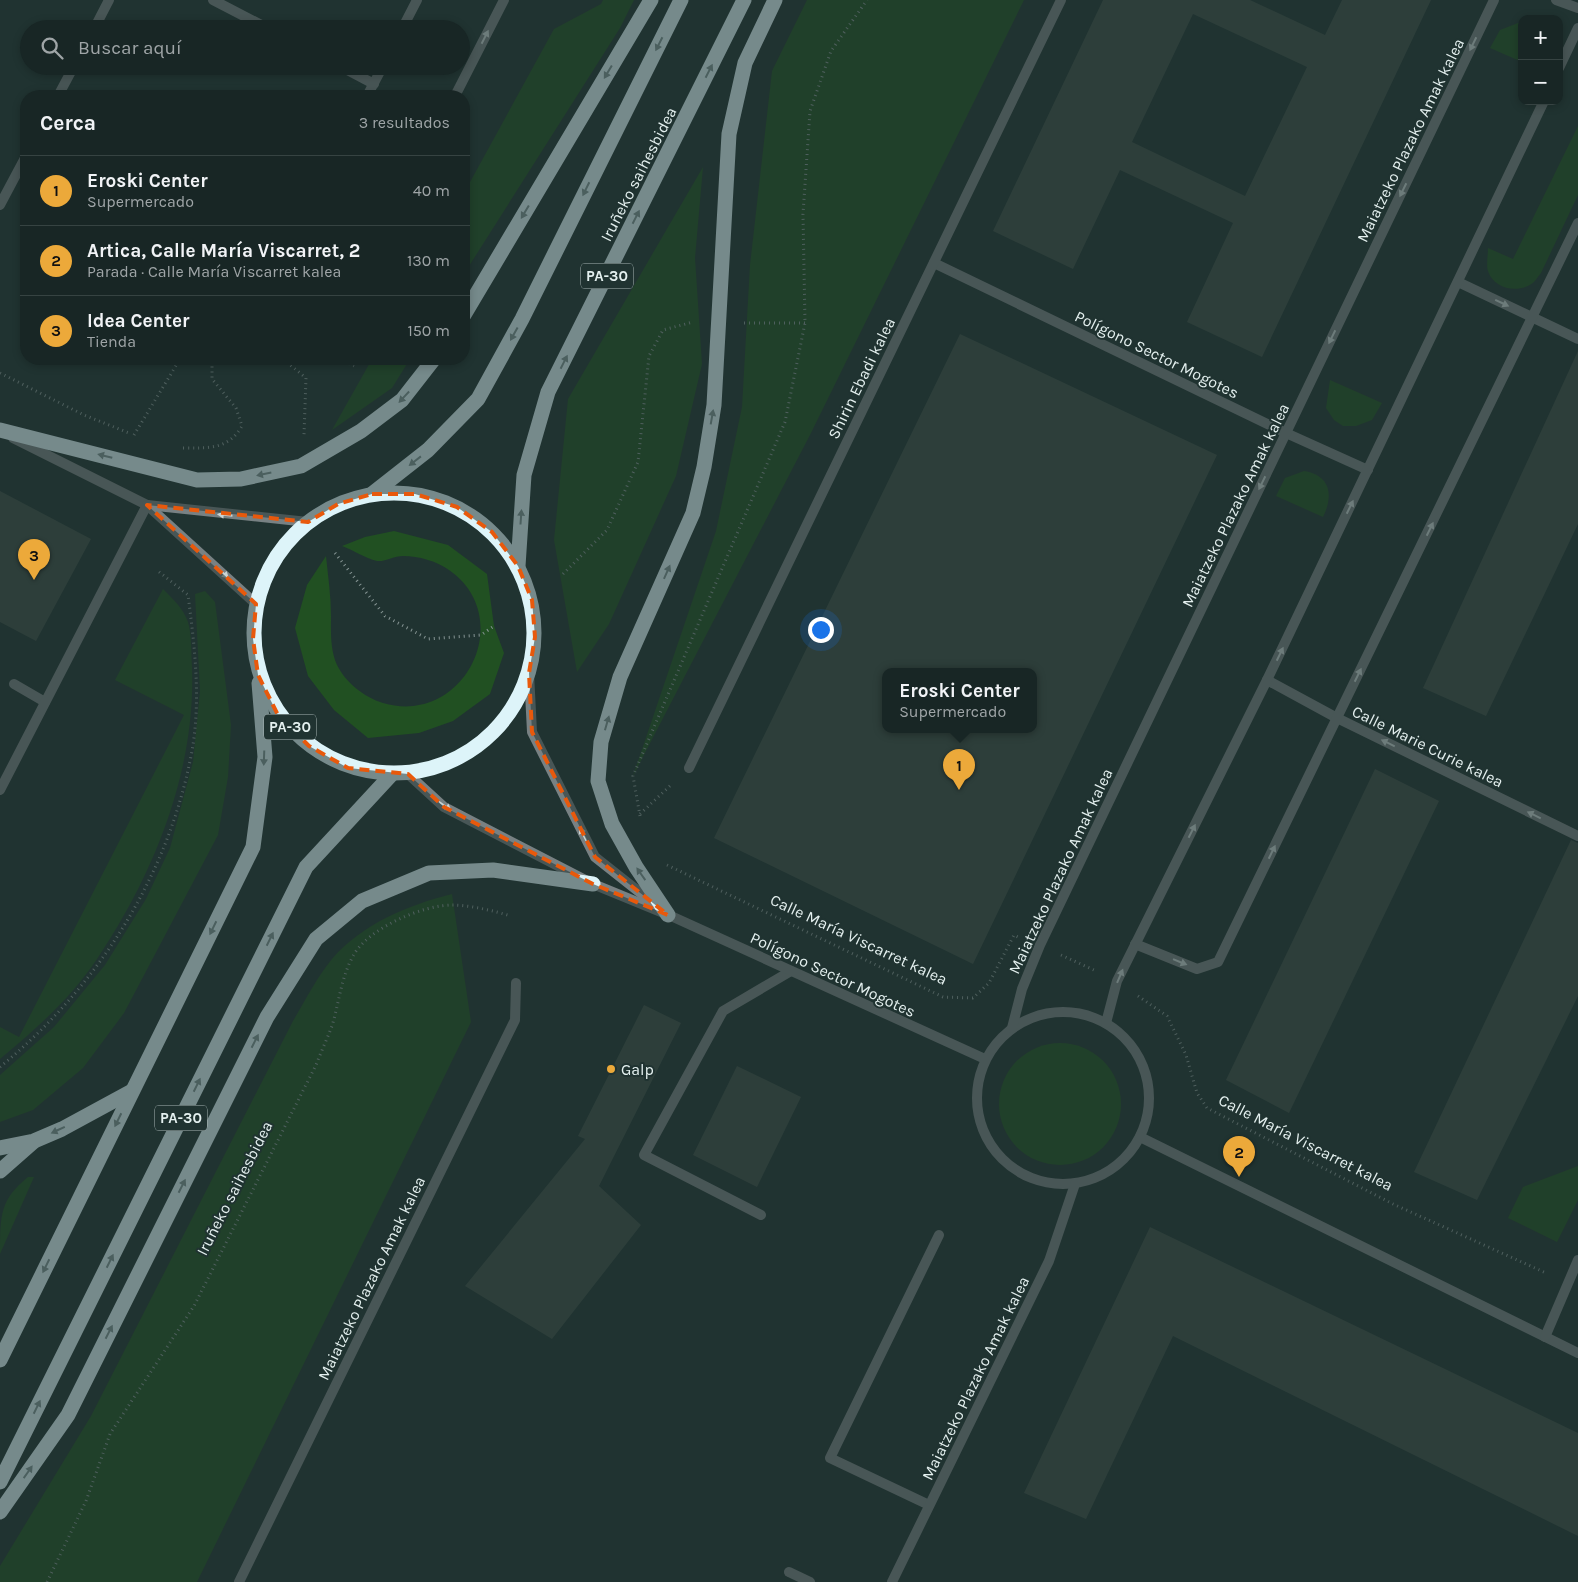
<!DOCTYPE html>
<html lang="es">
<meta charset="utf-8">
<style>
body{margin:0;font-family:Karla,sans-serif;background:#253232;color:#f1f3f6}
.controls{position:absolute;right:15px;top:15px;display:grid;overflow:hidden;border-radius:10px;box-shadow:0 2px 8px #0003}
.controls button{width:45px;height:45px;display:grid;place-items:center;padding:0;border:0;border-bottom:1px solid #364342;background:#182625;color:#f1f3f6;font:25px sans-serif}
.you{position:absolute;left:820px;top:629px;width:18px;height:18px;margin:-12px;border:4px solid #fff;border-radius:50%;background:#1a73e8;box-shadow:0 0 0 8px #1a73e833}
.badge{display:grid;place-items:center;width:32px;height:32px;border-radius:50%;background:#eca93a;color:#111;font-size:16px;font-weight:700}
.pin{position:absolute;translate:-50% -41px;filter:drop-shadow(0 1px 2px #0008)}
.pin::after{content:'';position:absolute;top:26px;width:18px;height:15px;background:inherit;clip-path:polygon(0 0,100% 0,50% 100%)}
.popup{position:absolute;left:882px;top:668px;width:155px;height:65px;box-sizing:border-box;display:grid;place-content:center;border-radius:10px;background:#182625;filter:drop-shadow(0 1px 4px #0005);font-size:16px;white-space:nowrap;color:#9fa5a7}
.popup b{font-size:19px;color:#f1f3f6}
.popup::after{content:'';position:absolute;left:50%;top:100%;margin-left:-10px;border:10px solid transparent;border-top-color:#182625}
.list{margin:0;padding:0;list-style:none}
h2{display:flex;justify-content:space-between;align-items:center;height:65px;margin:0;padding:0 20px;font-size:21px}
h2 small{font-size:16px;font-weight:400;color:#9fa5a7}
.list li{display:grid;grid-template-columns:32px 1fr auto;gap:15px;align-items:center;box-sizing:border-box;height:70px;padding:0 20px;border-top:1px solid #364342}
.list b{display:block;font-size:19px;white-space:nowrap}
.list p{margin:0;font-size:16px;white-space:nowrap;color:#9fa5a7}
.list em{font-size:16px;font-style:normal;color:#9fa5a7}
.icon{flex:none;width:28px;height:28px;fill:none;stroke:currentColor;stroke-width:2;stroke-linecap:round;stroke-linejoin:round}
.map{position:relative;flex:none;width:1578px;height:1582px;overflow:hidden}
.search{position:absolute;background:#182625;box-shadow:0 2px 8px #0003;left:20px;top:20px;width:450px;height:55px;display:flex;align-items:center;gap:12px;box-sizing:border-box;padding:0 18px;border-radius:28px;color:#9fa5a7;font-size:19px}
.panel{position:absolute;background:#182625;box-shadow:0 2px 8px #0003;left:20px;top:90px;width:450px;height:275px;border-radius:20px}
.map>svg:first-child{display:block}
</style>
<div class="map">
<svg width="1578" height="1582" viewBox="0 0 1578 1582">
<rect width="100%" height="100%" fill="#203331"/>
<g fill="#215022">
<polygon points="603,0 634,0 620,28 464,274 464,193 554,29 601,4"/>
<polygon points="807,0 1024,0 811,433 633,776 716,531 742,407 750,265 772,71"/>
<polygon points="1518,23 1522,23 1522,62 1490,48 1500,30"/>
<path d="M1578,126V195L1541,273C1539,275 1536,280 1534,282C1520,294 1494,290 1488,271C1486,265 1488,255 1488,248L1513,259Z"/>
<polygon points="703,167 695,258 702,364 676,476 609,624 577,672 554,540 568,399"/>
<polygon points="372,359 410,359 392,388 332,430"/>
<polygon points="1330,380 1382,403 1372,420 1356,426 1343,426 1334,420 1326,408"/>
<path d="M1304,471C1330,475 1334,495 1323,517L1276,496L1285,478Z"/>
<path d="M394,531L448,545L487,574L494,626L504,653L490,694L453,721L419,733L368,738L334,710L308,676L295,628L307,585L326,556C328,576 331,596 331,616C331,633 330,649 337,665C346,683 364,697 383,703C464,727 518,618 449,570C436,561 419,556 403,556C394,556 385,562 377,561C365,558 353,550 342,546L365,537Z"/>
<path d="M163,589C173,599 183,608 188,622C192,635 191,653 192,667C196,771 154,874 97,959C71,998 36,1029 0,1059V1027L19,1037L184,715L115,680Z"/>
<polygon points="205,591 215,602 231,725 228,777 218,835 124,1013 83,1068 33,1110 0,1122 0,1075 54,1027 105,965 146,899 170,848 193,762 200,691 195,594"/>
<path d="M452,894L471,1022L197,1582H0V1566L91,1416L293,1021C305,1001 317,977 332,959C362,924 408,905 452,894Z"/>
<circle cx="1060" cy="1104" r="61"/>
<polygon points="1578,1166 1578,1200 1557,1242 1508,1218 1523,1187"/>
<path d="M28,1177H34L0,1254C0,1214 0,1200 28,1177Z"/>
</g>
<g fill="#3c4d46" fill-rule="evenodd">
<path d="M1103,0H1250L1325,35L1342,0H1431L1262,357L1187,322L1233,223L1120,170L1073,269L993,231ZM1193,14L1307,67L1245,196L1132,142Z"/>
<path d="M960,334L1217,455L973,964L714,838ZM885,671H1033V729H885Z"/>
<polygon points="1578,351 1578,524 1486,716 1423,688"/>
<polygon points="0,491 91,539 36,641 0,622"/>
<polygon points="1375,769 1439,801 1289,1113 1226,1080"/>
<polygon points="1571,840 1578,843 1578,996 1477,1200 1414,1172"/>
<polygon points="644,1005 681,1023 599,1186 641,1225 552,1339 465,1286 585,1139 578,1136"/>
<polygon points="737,1066 801,1097 757,1187 693,1155"/>
<polygon points="1150,1227 1578,1433 1578,1536 1173,1336 1086,1519 1024,1493"/>
</g>
<g fill="none" stroke-linecap="round" stroke-linejoin="round">
<g stroke="#869594" stroke-width="3" stroke-dasharray="1 4" stroke-linecap="butt">
<polyline points="744,323 805,323"/>
<polyline points="283,359 306,378 304,435"/>
<polyline points="340,359 354,366"/>
<polyline points="0,373 84,415 129,433"/>
<polyline points="134,435 180,359"/>
<path d="M183,448C208,448 228,450 242,426L236,408L212,379V359"/>
<polyline points="335,553 385,616 428,639 481,635 494,626"/>
<polyline points="563,574 607,530 638,462 649,356 663,330 693,322"/>
<polyline points="640,814 672,784"/>
<polyline points="640,816 633,776 785,422 805,323 803,214 810,111 831,51 867,0"/>
<polyline points="667,865 943,997 973,998 989,983 1014,935 1018,937"/>
<polyline points="1061,955 1096,971"/>
<polyline points="1138,996 1167,1016 1186,1055 1197,1093 1207,1108 1393,1204 1546,1273"/>
<path d="M0,1067C95,989 165,882 190,761C202,706 195,649 188,595L158,571"/>
<path d="M47,1582L86,1501L110,1434L194,1306L316,1065C321,1052 327,1039 332,1026C339,1003 341,978 353,956C368,928 424,904 455,905C474,906 494,911 511,916"/>
</g>
<g stroke="#788183" stroke-width="10">
<polyline points="14,684 45,702"/>
<polyline points="761,1215 644,1155 723,1011 791,971"/>
<polyline points="929,1505 830,1458 939,1235"/>
<polyline points="789,1572 810,1582"/>
</g>
<g stroke="#788183" stroke-width="10">
<polyline points="213,0 269,29"/>
<polyline points="1556,0 1578,8"/>
<polyline points="94,29 109,0"/>
<polyline points="402,29 417,0"/>
<polyline points="340,66 374,84"/>
<polyline points="1559,68 1578,28"/>
<polyline points="58,96 74,66"/>
<polyline points="367,96 383,66"/>
<polyline points="455,96 504,0"/>
<polyline points="0,205 26,156"/>
<polyline points="934,263 1286,433 1368,470"/>
<polyline points="1458,282 1578,339"/>
<polyline points="13,438 147,505 256,604"/>
<polyline points="147,505 308,522"/>
<polyline points="529,673 532,732 595,857 657,906"/>
<polyline points="1267,680 1337,718 1578,836"/>
<polyline points="689,768 1061,0"/>
<polyline points="408,774 444,807 593,884 671,916 985,1059"/>
<polyline points="0,790 147,505"/>
<polyline points="1135,944 1197,969 1218,962 1578,223"/>
<circle cx="1063" cy="1098" r="86"/>
<polyline points="1106,1023 1117,981 1124,967 1267,680 1544,101"/>
<polyline points="1012,1028 1022,989 1040,945 1494,0"/>
<polyline points="1140,1137 1578,1353"/>
<polyline points="1545,1337 1578,1260"/>
<polyline points="239,1582 515,1020 516,983"/>
<polyline points="892,1582 1049,1261 1075,1184"/>
</g>
<g stroke="#ddf4f9" stroke-width="15">
<polyline points="464,315 651,0"/>
<polyline points="0,430 197,480 241,479 301,466 361,431 402,400 434,359"/>
<circle cx="394" cy="633" r="140"/>
<polyline points="372,494 428,450 478,399 522,319 681,0"/>
<polyline points="518,566 524,475 548,392 744,0"/>
<polyline points="668,915 636,867 612,824 598,781 601,742 620,677 693,513 704,467 714,405 729,134 745,63 775,0"/>
<polyline points="0,1148 34,1141 62,1129 132,1091"/>
<polyline points="0,1171 33,1142"/>
<polyline points="0,1360 253,847 265,757 259,683"/>
<polyline points="0,1482 306,867 392,774"/>
<polyline points="0,1512 68,1415 267,1017 316,939 362,901 429,873 493,870 593,884"/>
</g>
</g>
<defs><path id="oneway-solid" d="M-6-.8H1V-3.2L6.5 0L1 3.2V.8H-6Z" transform="scale(1.25)"/></defs>
<g fill="#c9d4d4">
<use href="#oneway-solid" transform="translate(485 37) rotate(-63)"/>
<use href="#oneway-solid" transform="translate(1473 44) rotate(116)"/>
<use href="#oneway-solid" transform="translate(1403 190) rotate(116)"/>
<use href="#oneway-solid" transform="translate(1502 303) rotate(25)"/>
<use href="#oneway-solid" transform="translate(1332 337) rotate(116)"/>
<use href="#oneway-solid" transform="translate(1262 483) rotate(116)"/>
<use href="#oneway-solid" transform="translate(1350 507) rotate(-64)"/>
<use href="#oneway-solid" transform="translate(225 515) rotate(-174)"/>
<use href="#oneway-solid" transform="translate(1430 529) rotate(-64)"/>
<use href="#oneway-solid" transform="translate(223 573) rotate(43)"/>
<use href="#oneway-solid" transform="translate(1280 654) rotate(-64)"/>
<use href="#oneway-solid" transform="translate(1358 675) rotate(-64)"/>
<use href="#oneway-solid" transform="translate(1388 743) rotate(-154)"/>
<use href="#oneway-solid" transform="translate(445 806) rotate(35)"/>
<use href="#oneway-solid" transform="translate(1534 815) rotate(-154)"/>
<use href="#oneway-solid" transform="translate(1192 831) rotate(-63)"/>
<use href="#oneway-solid" transform="translate(583 834) rotate(-117)"/>
<use href="#oneway-solid" transform="translate(1272 852) rotate(-64)"/>
<use href="#oneway-solid" transform="translate(1180 962) rotate(22)"/>
<use href="#oneway-solid" transform="translate(1120 976) rotate(-67)"/>
</g>
<g fill="#7e9495">
<use href="#oneway-solid" transform="translate(659 44) rotate(117)"/>
<use href="#oneway-solid" transform="translate(709 71) rotate(-63)"/>
<use href="#oneway-solid" transform="translate(608 72) rotate(121)"/>
<use href="#oneway-solid" transform="translate(586 189) rotate(116)"/>
<use href="#oneway-solid" transform="translate(525 212) rotate(121)"/>
<use href="#oneway-solid" transform="translate(636 217) rotate(-63)"/>
<use href="#oneway-solid" transform="translate(514 334) rotate(119)"/>
<use href="#oneway-solid" transform="translate(564 362) rotate(-63)"/>
<use href="#oneway-solid" transform="translate(404 397) rotate(133)"/>
<use href="#oneway-solid" transform="translate(712 417) rotate(-80)"/>
<use href="#oneway-solid" transform="translate(105 456) rotate(-166)"/>
<use href="#oneway-solid" transform="translate(415 461) rotate(142)"/>
<use href="#oneway-solid" transform="translate(264 474) rotate(168)"/>
<use href="#oneway-solid" transform="translate(521 517) rotate(-86)"/>
<use href="#oneway-solid" transform="translate(667 572) rotate(-66)"/>
<use href="#oneway-solid" transform="translate(607 723) rotate(-74)"/>
<use href="#oneway-solid" transform="translate(264 758) rotate(92)"/>
<use href="#oneway-solid" transform="translate(641 874) rotate(-125)"/>
<use href="#oneway-solid" transform="translate(213 928) rotate(116)"/>
<use href="#oneway-solid" transform="translate(270 939) rotate(-64)"/>
<use href="#oneway-solid" transform="translate(255 1041) rotate(-63)"/>
<use href="#oneway-solid" transform="translate(197 1085) rotate(-64)"/>
<use href="#oneway-solid" transform="translate(118 1120) rotate(116)"/>
<use href="#oneway-solid" transform="translate(58 1130) rotate(155)"/>
<use href="#oneway-solid" transform="translate(182 1186) rotate(-63)"/>
<use href="#oneway-solid" transform="translate(110 1261) rotate(-64)"/>
<use href="#oneway-solid" transform="translate(46 1266) rotate(116)"/>
<use href="#oneway-solid" transform="translate(109 1332) rotate(-63)"/>
<use href="#oneway-solid" transform="translate(37 1407) rotate(-64)"/>
<use href="#oneway-solid" transform="translate(28 1472) rotate(-55)"/>
</g>
<path d="M0 0H1578V1582H0ZM372,494H415L457,507L492,532L518,566L532,600L535,637L529,673L532,732L595,857L668,915L593,884L444,807L408,774L348,768L309,746L278,715L258,675L253,639L256,604L147,505L308,522L338,504Z" fill="#203331" fill-opacity=".55" fill-rule="evenodd"/>
<path fill="none" stroke="#e8590c" stroke-width="4" stroke-dasharray="10 6" stroke-linejoin="round" d="M372,494H415L457,507L492,532L518,566L532,600L535,637L529,673L532,732L595,857L668,915L593,884L444,807L408,774L348,768L309,746L278,715L258,675L253,639L256,604L147,505L308,522L338,504Z"/>
<circle fill="#eca93a" stroke="#203331" stroke-width="2" cx="611" cy="1069" r="5"/>
<g text-anchor="middle" stroke-width="4" stroke-linejoin="round" paint-order="stroke">
<g fill="#203331" stroke="#a9b7b6" stroke-width="1">
<rect x="581" y="263.5" width="52" height="25" rx="4"/>
<rect x="264" y="714.5" width="52" height="25" rx="4"/>
<rect x="155" y="1105.5" width="52" height="25" rx="4"/>
</g>
<g font-size="15" font-weight="bold" fill="#e4f0ef">
<text x="607" y="281">PA-30</text>
<text x="290" y="732">PA-30</text>
<text x="181" y="1123">PA-30</text>
</g>
<g font-size="16" fill="#e4f0ef" stroke="#203331">
<text transform="translate(1410 140) rotate(-64)" y="6">Maiatzeko Plazako Amak kalea</text>
<text transform="translate(638 174) rotate(-63)" y="6">Iruñeko saihesbidea</text>
<text transform="translate(1157 354) rotate(26)" y="6">Polígono Sector Mogotes</text>
<text transform="translate(861 378) rotate(-64)" y="6">Shirin Ebadi kalea</text>
<text transform="translate(1235 505) rotate(-64)" y="6">Maiatzeko Plazako Amak kalea</text>
<text transform="translate(1428 746) rotate(26)" y="6">Calle Marie Curie kalea</text>
<text transform="translate(1060 871) rotate(-65)" y="6">Maiatzeko Plazako Amak kalea</text>
<text transform="translate(859 939) rotate(25)" y="6">Calle María Viscarret kalea</text>
<text transform="translate(833 974) rotate(25)" y="6">Polígono Sector Mogotes</text>
<text transform="translate(1306 1142) rotate(27)" y="6">Calle María Viscarret kalea</text>
<text transform="translate(234 1188) rotate(-63)" y="6">Iruñeko saihesbidea</text>
<text transform="translate(371 1278) rotate(-64)" y="6">Maiatzeko Plazako Amak kalea</text>
<text transform="translate(975 1378) rotate(-64)" y="6">Maiatzeko Plazako Amak kalea</text>
</g>
<g font-size="16" fill="#e4f0ef" stroke="#203331" text-anchor="start">
<text x="621" y="1075">Galp</text>
</g>
</g>
</svg>
<div class="controls">
<button>+</button>
<button>−</button>
</div>
<div class="you"></div>
<div class="pin badge" style="left:959px;top:790px">1</div>
<div class="popup"><b>Eroski Center</b>Supermercado</div>
<div class="pin badge" style="left:1239px;top:1177px">2</div>
<div class="pin badge" style="left:34px;top:580px">3</div>
<div class="search"><svg class="icon" aria-label="search" viewBox="0 0 24 24"><circle cx="10" cy="10" r="6"/><path d="M15 15l6 6"/></svg>Buscar aquí</div>
<section class="panel">
<h2>Cerca<small>3 resultados</small></h2>
<ul class="list">
<li><span class="badge">1</span><div><b>Eroski Center</b><p>Supermercado</p></div><em>40 m</em></li>
<li><span class="badge">2</span><div><b>Artica, Calle María Viscarret, 2</b><p>Parada · Calle María Viscarret kalea</p></div><em>130 m</em></li>
<li><span class="badge">3</span><div><b>Idea Center</b><p>Tienda</p></div><em>150 m</em></li>
</ul>
</section>
</div>
